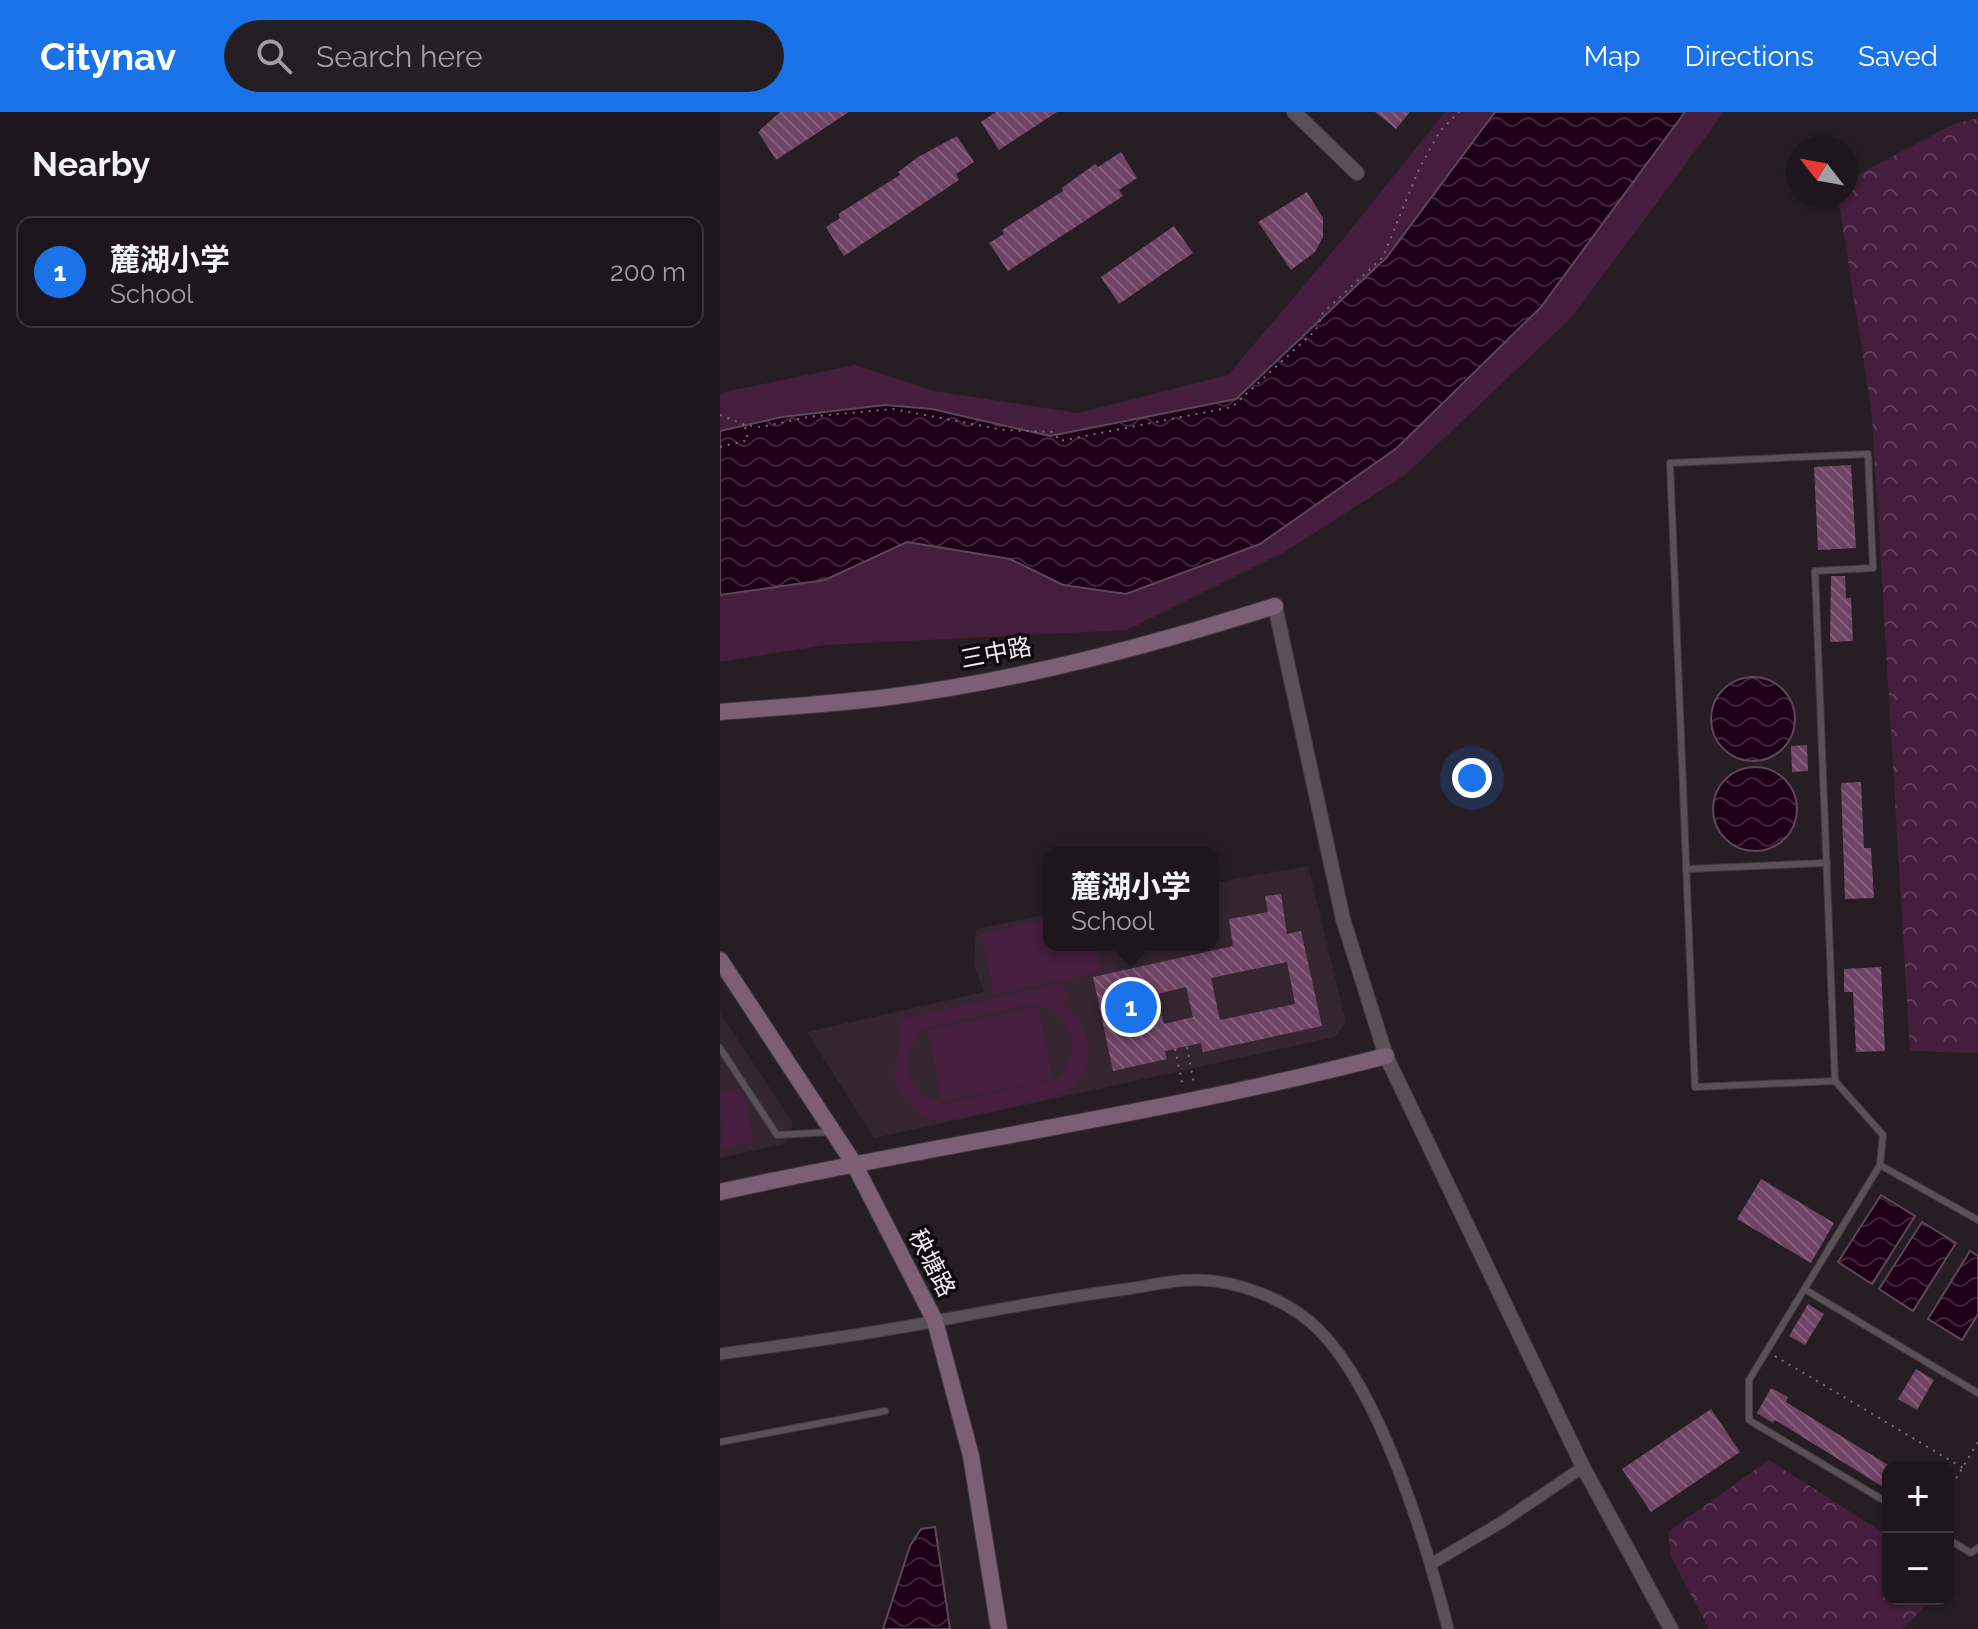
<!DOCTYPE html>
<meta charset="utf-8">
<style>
body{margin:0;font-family:Raleway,"Noto Sans SC",sans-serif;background:#251f25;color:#f1f3f6}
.controls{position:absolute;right:24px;bottom:24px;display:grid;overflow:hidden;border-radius:16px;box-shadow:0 2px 6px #0004}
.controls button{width:72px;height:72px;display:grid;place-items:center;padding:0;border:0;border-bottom:2px solid #3b353b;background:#1d161c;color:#f1f3f6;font:40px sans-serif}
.compass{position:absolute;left:1066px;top:24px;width:72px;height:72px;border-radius:50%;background:#1d161c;box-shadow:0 2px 6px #0004;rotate:301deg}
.you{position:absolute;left:752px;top:666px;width:28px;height:28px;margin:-20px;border:6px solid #fff;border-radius:50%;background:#1a73e8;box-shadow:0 0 0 12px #1a73e833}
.badge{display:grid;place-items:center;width:52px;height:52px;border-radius:50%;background:#1a73e8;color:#fff;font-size:26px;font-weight:700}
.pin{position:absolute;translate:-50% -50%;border:4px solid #fff;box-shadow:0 2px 8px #0006}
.popup{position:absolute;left:323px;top:735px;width:176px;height:104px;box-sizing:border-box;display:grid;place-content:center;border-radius:16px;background:#1d161c;filter:drop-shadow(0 2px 6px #0005);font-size:26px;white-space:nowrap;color:#a09fa3}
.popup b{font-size:30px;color:#f1f3f6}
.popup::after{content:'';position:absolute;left:50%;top:100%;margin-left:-16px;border:16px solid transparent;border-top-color:#1d161c}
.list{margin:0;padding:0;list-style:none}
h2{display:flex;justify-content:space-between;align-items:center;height:104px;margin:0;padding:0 32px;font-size:34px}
h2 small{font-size:26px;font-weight:400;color:#a09fa3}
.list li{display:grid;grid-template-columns:52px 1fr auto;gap:24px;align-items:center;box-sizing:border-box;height:112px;margin:0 16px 16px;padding:0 16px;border:2px solid #3b353b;border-radius:16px}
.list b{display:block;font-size:30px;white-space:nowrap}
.list p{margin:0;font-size:26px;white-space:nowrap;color:#a09fa3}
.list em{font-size:26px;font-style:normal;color:#a09fa3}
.icon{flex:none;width:44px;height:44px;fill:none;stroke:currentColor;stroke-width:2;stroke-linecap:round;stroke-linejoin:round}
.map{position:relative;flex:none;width:1258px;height:1517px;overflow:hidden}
header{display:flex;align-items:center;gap:48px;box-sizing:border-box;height:112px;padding:0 40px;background:#1a73e8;color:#fff}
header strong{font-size:38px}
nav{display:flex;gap:44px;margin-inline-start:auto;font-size:28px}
.search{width:560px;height:72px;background:#251f25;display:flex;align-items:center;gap:20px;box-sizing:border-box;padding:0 28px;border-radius:44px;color:#a09fa3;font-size:30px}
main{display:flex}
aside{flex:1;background:#1d161c}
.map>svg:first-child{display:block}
</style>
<header>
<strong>Citynav</strong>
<div class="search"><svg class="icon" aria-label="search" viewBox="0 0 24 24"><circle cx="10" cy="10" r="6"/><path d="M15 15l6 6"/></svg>Search here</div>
<nav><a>Map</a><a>Directions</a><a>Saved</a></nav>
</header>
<main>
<aside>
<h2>Nearby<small></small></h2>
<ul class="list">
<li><span class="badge">1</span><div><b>麓湖小学</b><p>School</p></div><em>200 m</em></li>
</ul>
</aside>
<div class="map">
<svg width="1258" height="1517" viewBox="0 0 1258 1517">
<defs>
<pattern id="forest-crowns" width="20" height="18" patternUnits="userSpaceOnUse" patternTransform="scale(2)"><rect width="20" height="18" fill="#441e3c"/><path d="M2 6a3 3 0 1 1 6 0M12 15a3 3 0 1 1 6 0" fill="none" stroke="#5f3f58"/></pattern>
<pattern id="water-waves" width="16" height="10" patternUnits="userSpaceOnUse" patternTransform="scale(2)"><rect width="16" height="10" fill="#1f0019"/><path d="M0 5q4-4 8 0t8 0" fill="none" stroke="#40253b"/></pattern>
<pattern id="building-back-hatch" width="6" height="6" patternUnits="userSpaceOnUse" patternTransform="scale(2)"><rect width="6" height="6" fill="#6e4364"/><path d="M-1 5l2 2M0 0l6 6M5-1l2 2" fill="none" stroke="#835e7a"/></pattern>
</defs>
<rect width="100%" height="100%" fill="#271e25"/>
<g fill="#342530">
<polygon points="588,754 626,910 615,925 154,1026 87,920 264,880 254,853 256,817 329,802 329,833 493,833 493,771"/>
<polygon points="0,901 73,1011 67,1031 0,1046"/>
</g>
<g fill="url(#forest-crowns)">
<polygon points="1258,6 1258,941 1190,939 1152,303 1118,84 1126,84 1126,69 1234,12"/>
<polygon points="1049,1348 1168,1424 1168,1487 1212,1487 1183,1517 989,1517 951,1445 948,1420"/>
</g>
<g fill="#441e3c" fill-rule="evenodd">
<polygon points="725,0 1004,0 852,205 685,363 566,439 407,518 105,533 0,550 0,281 135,253 214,279 358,301 508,263 624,126"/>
<polygon points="329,807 329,833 377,833 382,860 274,883 261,821"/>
<path d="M343,870L348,888L340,891C375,909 381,961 343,981C333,987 227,1010 216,1008C203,1007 189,995 182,984C163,958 186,933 179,908ZM306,893C349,889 368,940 336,967L224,992C185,983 177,943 205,917Z"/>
<polygon points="318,894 333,967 222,990 207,918"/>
<polygon points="23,976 34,1030 2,1037 0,981"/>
</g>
<g fill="url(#water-waves)" stroke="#5e4659" stroke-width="2">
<polygon points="775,0 965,0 821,195 677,336 540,432 406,482 343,473 290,447 187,430 105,468 0,483 0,319 62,305 165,293 212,297 330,324 516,287 667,145"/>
<circle cx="1033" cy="607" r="42"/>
<circle cx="1035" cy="697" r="42"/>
<polygon points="1161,1083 1195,1104 1152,1172 1118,1150"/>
<polygon points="1202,1110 1236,1131 1193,1199 1159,1177"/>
<polygon points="1250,1139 1258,1144 1258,1202 1242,1228 1208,1207"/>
<polygon points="215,1415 230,1517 163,1517 190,1434 201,1417"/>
</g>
<g fill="url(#building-back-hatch)" fill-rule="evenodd">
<polygon points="60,0 129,0 56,48 38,20"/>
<polygon points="276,0 337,0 279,38 261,10"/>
<polygon points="655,0 690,0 676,17"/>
<polygon points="237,24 254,50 236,62 239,68 124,144 106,115 120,106 118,102 180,63 178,60 198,45"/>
<polygon points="401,40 417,66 399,78 403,84 288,159 269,131 284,122 282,118 343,79 342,76 375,52 378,55"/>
<polygon points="587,80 603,106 603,125 595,140 571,158 538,110"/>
<polygon points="454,114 473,141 399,192 381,165"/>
<polygon points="1131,353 1136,436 1098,438 1094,355"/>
<polygon points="1111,464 1125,464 1126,486 1131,486 1133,529 1110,530"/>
<polygon points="1087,633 1088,659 1072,660 1071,634"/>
<polygon points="1141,670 1144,736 1151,736 1154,786 1125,787 1121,671"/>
<path d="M561,782L567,822L581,819L602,914L483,940L481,931L445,939L447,947L393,959L373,865L513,834L509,807L548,800L545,784ZM567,850L575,892L500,908L491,866ZM466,875L473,905L444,912L437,882Z"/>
<polygon points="1161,855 1165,939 1136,940 1133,880 1124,880 1124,857"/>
<polygon points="1041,1067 1114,1111 1091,1151 1017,1107"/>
<polygon points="1088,1192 1104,1202 1085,1233 1069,1224"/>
<polygon points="1196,1257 1214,1268 1197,1298 1178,1287"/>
<polygon points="1051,1276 1068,1285 1066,1290 1168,1353 1168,1378 1055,1308 1053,1311 1037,1301"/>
<polygon points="991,1297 1020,1340 931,1400 902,1357"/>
</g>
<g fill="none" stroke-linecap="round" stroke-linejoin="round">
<g stroke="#423a40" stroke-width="8">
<g id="service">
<polyline points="966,757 1107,751"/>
<polyline points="0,936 57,1023 110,1020"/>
<polyline points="1115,969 975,975 950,351 1148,342 1153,456 1095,459 1115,969 1163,1023 1160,1053"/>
<polyline points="1086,1178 1258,1281"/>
<polyline points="0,1330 165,1299"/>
<polyline points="1168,1391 1029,1308 1029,1268 1160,1053 1258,1108"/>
<polyline points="1228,1427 1251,1441 1258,1436"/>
</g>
</g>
<g stroke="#423a40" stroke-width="13">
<g id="minor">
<path d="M0,1242C72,1232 144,1223 216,1209C280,1197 342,1185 407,1177C428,1174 451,1168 473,1168C516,1167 570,1188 600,1219C662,1283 706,1430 728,1517"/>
<polyline points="711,1452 782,1410 863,1355"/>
</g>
</g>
<g stroke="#423a40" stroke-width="16">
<g id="tertiary">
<polyline points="574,0 637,61"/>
<polyline points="555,494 623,807 666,944 863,1355 951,1517"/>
</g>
</g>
<g stroke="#423a40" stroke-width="18">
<g id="secondary">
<path d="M0,600C59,595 118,592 176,584C305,567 432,533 555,494"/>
<polyline points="0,848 133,1050 215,1209 251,1344 279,1517"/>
<path d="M0,1080C221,1031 447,1001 666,944"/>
</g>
</g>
<g stroke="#776f75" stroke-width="2" stroke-dasharray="2 6" stroke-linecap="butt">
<polyline points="0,303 25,313 41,315 88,305 173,297 284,318 333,320 340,329 512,295 596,218 603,201 663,145 699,57 720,19 739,0"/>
<polyline points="0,335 28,328 25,315"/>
<polyline points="467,935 474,972"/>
<polyline points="455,937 463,975"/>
<polyline points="1055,1244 1243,1356"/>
<polyline points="1228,1380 1258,1330"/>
</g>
<use href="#service" stroke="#5a5058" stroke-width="6"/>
<use href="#minor" stroke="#5a5058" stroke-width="11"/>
<use href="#tertiary" stroke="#5a5058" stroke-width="14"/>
<use href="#secondary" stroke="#7c5f75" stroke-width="16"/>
</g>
<g text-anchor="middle" stroke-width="7" stroke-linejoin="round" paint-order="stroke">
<g font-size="24" fill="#f1ebef" stroke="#0e0a0d">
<text transform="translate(276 541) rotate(-11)" y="8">三中路</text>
<text transform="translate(212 1151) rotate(63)" y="8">秧塘路</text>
</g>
</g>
</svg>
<div class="controls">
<button>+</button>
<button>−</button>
</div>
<svg class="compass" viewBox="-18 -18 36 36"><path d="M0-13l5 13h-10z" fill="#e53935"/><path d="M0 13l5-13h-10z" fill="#a09fa3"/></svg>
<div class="you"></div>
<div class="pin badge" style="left:411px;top:895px">1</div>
<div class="popup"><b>麓湖小学</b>School</div>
</div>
</main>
